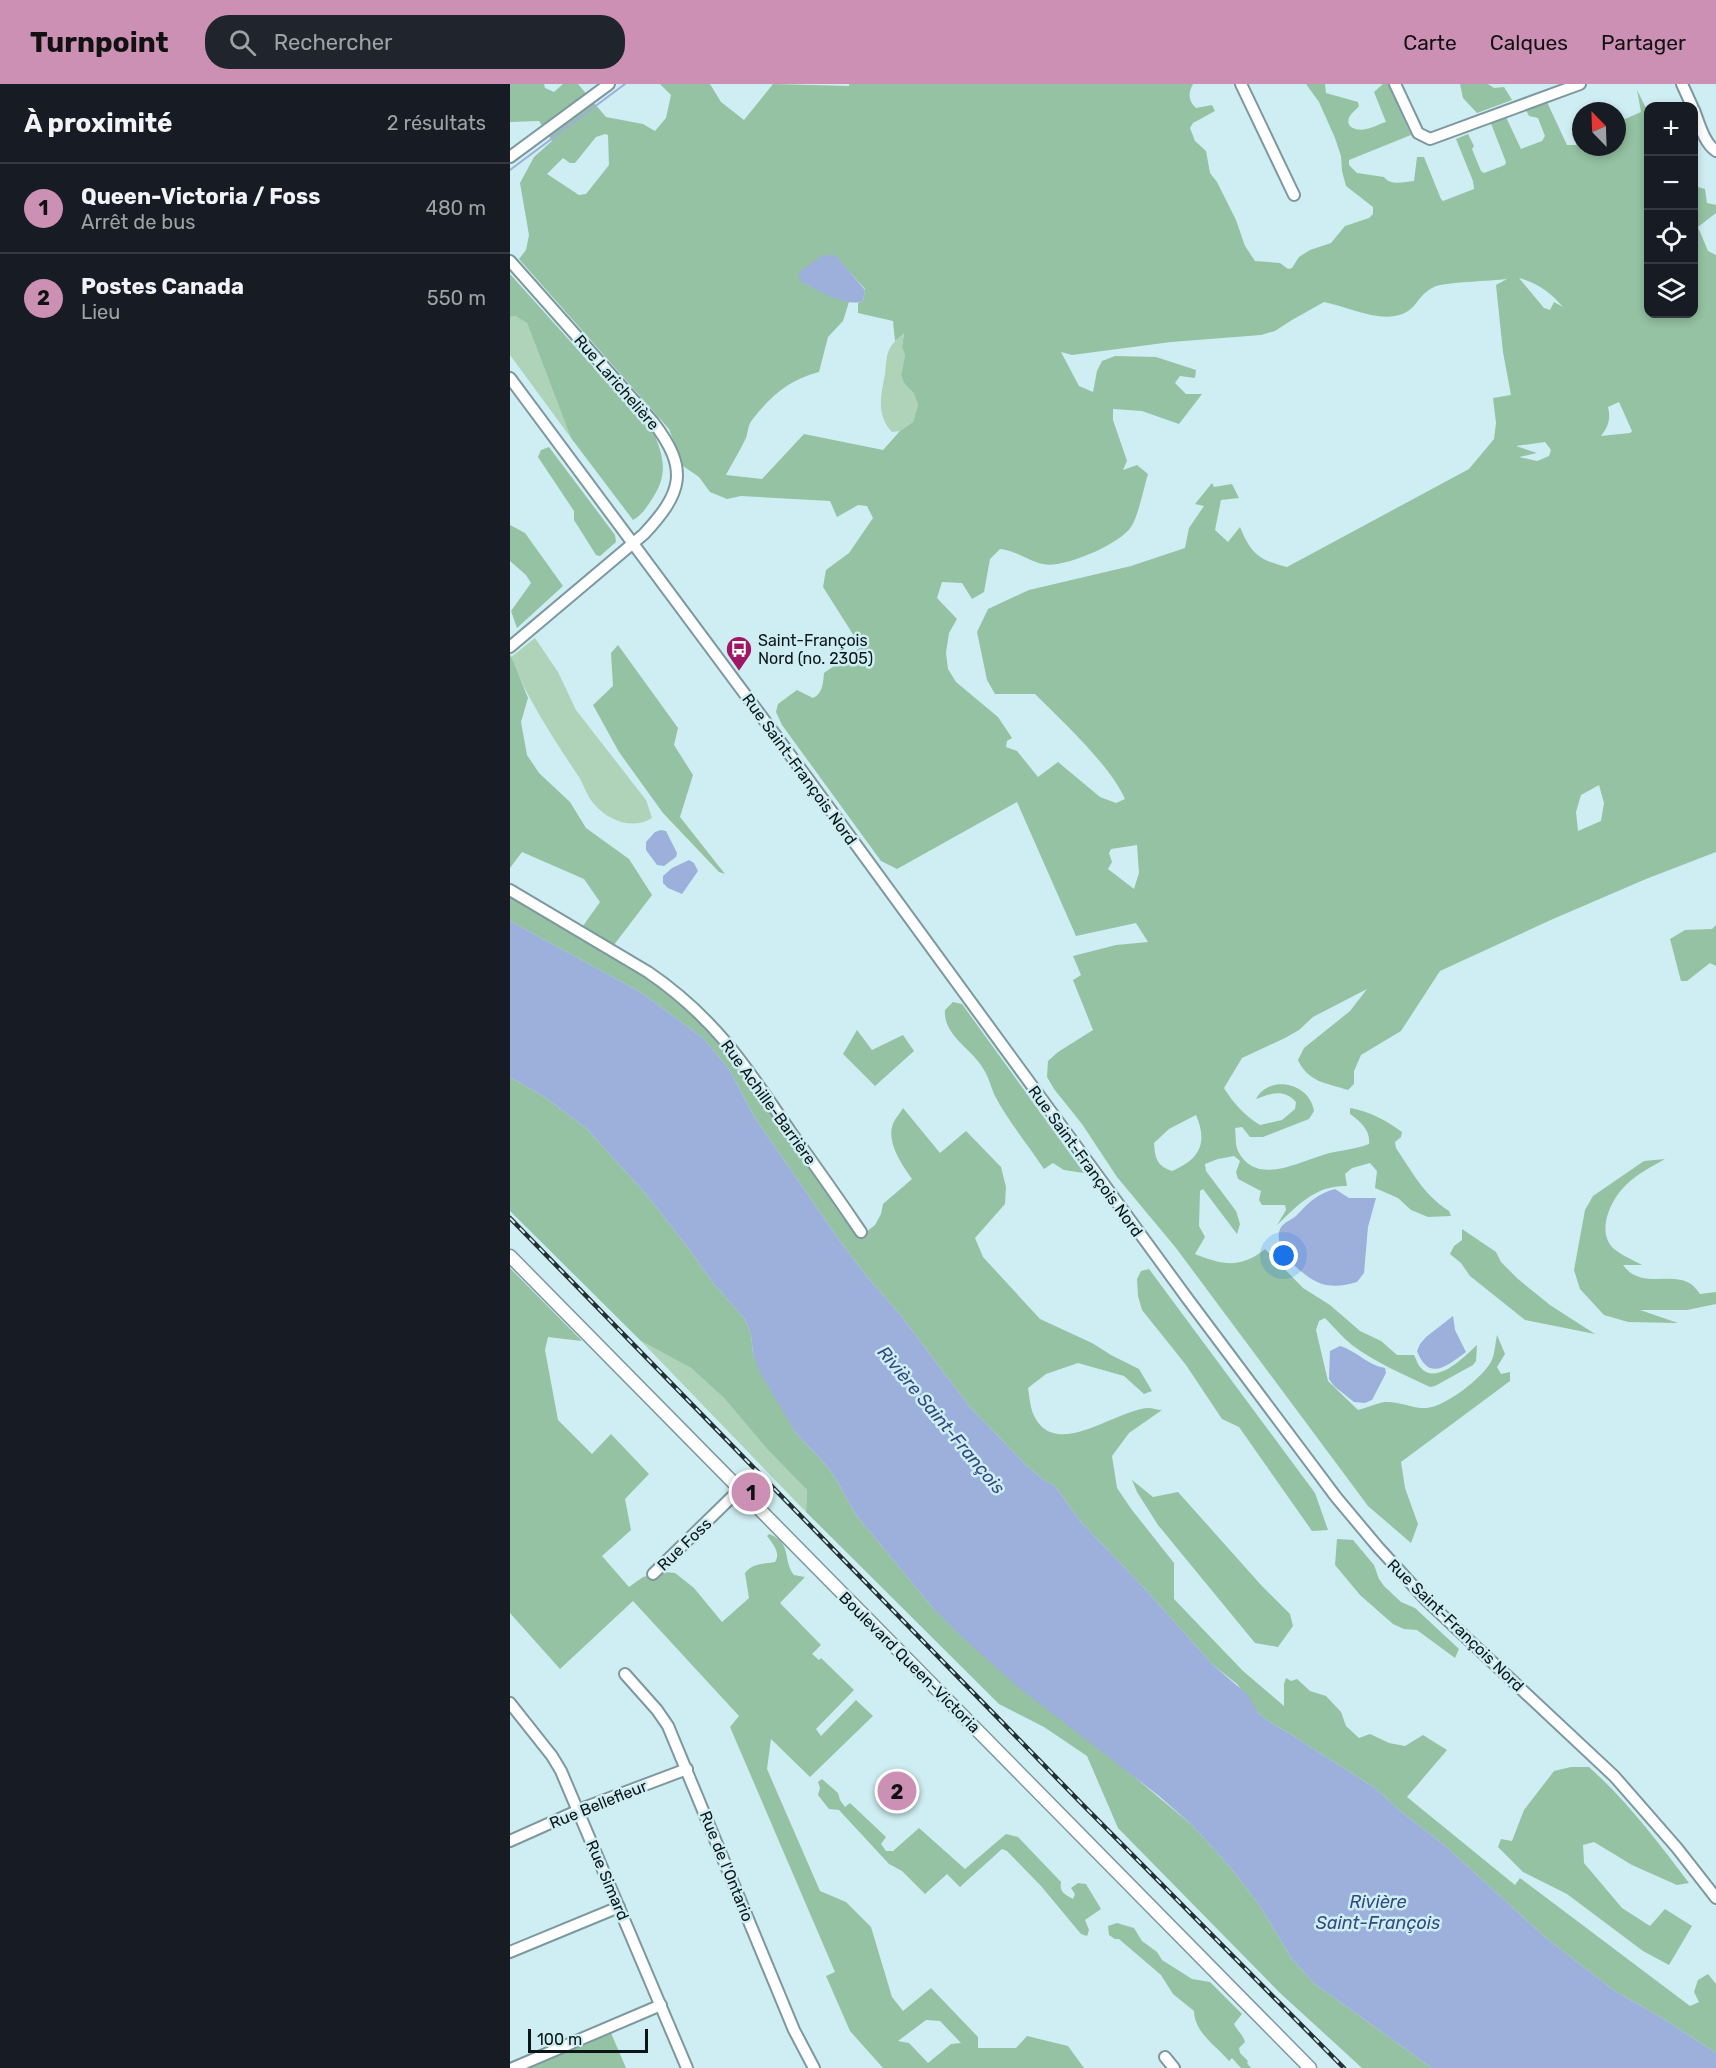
<!DOCTYPE html>
<html lang="fr">
<meta charset="utf-8">
<style>
body{margin:0;font-family:Rubik,sans-serif;background:#20242c;color:#f1f3f6}
.controls{position:absolute;right:18px;top:18px;display:grid;overflow:hidden;border-radius:12px;box-shadow:0 3px 9px #0003}
.controls button{width:54px;height:54px;display:grid;place-items:center;padding:0;border:0;border-bottom:2px solid #363941;background:#171b24;color:#f1f3f6;font:30px sans-serif}
.compass{position:absolute;left:1062px;top:18px;width:54px;height:54px;border-radius:50%;background:#171b24;box-shadow:0 3px 9px #0003;rotate:337deg}
.scale{position:absolute;left:18px;bottom:15px;width:120px;box-sizing:border-box;padding-left:6px;border:3px solid #0b1618;border-top:0;font-size:16px;line-height:21px;white-space:nowrap;color:#0b1618;-webkit-text-stroke:4px #cfeef3;paint-order:stroke}
.you{position:absolute;left:774px;top:1172px;width:21px;height:21px;margin:-15px;border:4px solid #fff;border-radius:50%;background:#1a73e8;box-shadow:0 0 0 9px #1a73e833}
.badge{display:grid;place-items:center;width:39px;height:39px;border-radius:50%;background:#cc90b5;color:#111;font-size:20px;font-weight:700}
.pin{position:absolute;translate:-50% -50%;border:3px solid #fff;box-shadow:0 2px 6px #0006}
.list{margin:0;padding:0;list-style:none}
h2{display:flex;justify-content:space-between;align-items:center;height:78px;margin:0;padding:0 24px;font-size:26px}
h2 small{font-size:20px;font-weight:400;color:#9ea1a6}
.list li{display:grid;grid-template-columns:39px 1fr auto;gap:18px;align-items:center;box-sizing:border-box;height:90px;padding:0 24px;border-top:2px solid #363941}
.list b{display:block;font-size:22px;white-space:nowrap}
.list p{margin:0;font-size:20px;white-space:nowrap;color:#9ea1a6}
.list em{font-size:20px;font-style:normal;color:#9ea1a6}
.icon{flex:none;width:33px;height:33px;fill:none;stroke:currentColor;stroke-width:2;stroke-linecap:round;stroke-linejoin:round}
.map{position:relative;flex:none;width:1206px;height:1984px;overflow:hidden}
header{display:flex;align-items:center;gap:36px;box-sizing:border-box;height:84px;padding:0 30px;background:#cc90b5;color:#111}
header strong{font-size:28px}
nav{display:flex;gap:33px;margin-inline-start:auto;font-size:21px}
.search{width:420px;height:54px;background:#20242c;display:flex;align-items:center;gap:15px;box-sizing:border-box;padding:0 21px;border-radius:24px;color:#9ea1a6;font-size:22px}
main{display:flex}
aside{flex:1;background:#171b24}
.map>svg:first-child{display:block}
</style>
<header>
<strong>Turnpoint</strong>
<div class="search"><svg class="icon" aria-label="search" viewBox="0 0 24 24"><circle cx="10" cy="10" r="6"/><path d="M15 15l6 6"/></svg>Rechercher</div>
<nav><a>Carte</a><a>Calques</a><a>Partager</a></nav>
</header>
<main>
<aside>
<h2>À proximité<small>2 résultats</small></h2>
<ul class="list">
<li><span class="badge">1</span><div><b>Queen-Victoria / Foss</b><p>Arrêt de bus</p></div><em>480 m</em></li>
<li><span class="badge">2</span><div><b>Postes Canada</b><p>Lieu</p></div><em>550 m</em></li>
</ul>
</aside>
<div class="map">
<svg width="1206" height="1984" viewBox="0 0 1206 1984">
<rect width="100%" height="100%" fill="#cfeef3"/>
<g fill="#aed3b9">
<polygon points="5,232 17,239 61,354 0,271 0,233"/>
<path d="M394,248L392,262L395,271L391,291L394,299L404,308L408,321L403,338L390,347L382,348C366,331 371,311 375,290C376,282 376,273 379,266C382,259 389,254 394,248Z"/>
<path d="M25,554L48,588L66,626L136,716L142,734C123,746 99,737 85,721C78,714 74,702 69,693C42,653 20,618 0,574Z"/>
<polygon points="131,1257 181,1284 214,1314 258,1366 297,1406 296,1428"/>
</g>
<g fill="#94c2a2" fill-rule="evenodd">
<path d="M0,0H34L35,4L44,8L53,0H68L96,33L133,40L145,47L156,34L161,11L150,0H200L211,18L234,36L263,0L339,2V0H683C678,9 678,17 686,24L702,21L705,27L683,39L680,44L685,57L696,67L700,89L707,98L726,136L735,162L745,177L770,179L778,185L782,184L789,173L800,166L821,159L835,142L859,134L863,130V123L836,102L832,87L831,72L825,54L809,18L796,0H815L816,9L848,18L849,22C846,26 840,30 839,34C835,45 849,47 856,45C863,44 869,40 876,38L864,8L873,0H878L901,51L839,76V81L847,89L874,93C880,102 894,98 904,97L907,73H914L931,115L933,117L964,105L963,97L946,55L958,50L964,62L962,65L971,87L974,89L995,81L996,78L980,37L995,31L1011,65L1032,57L1035,52L1028,34L1019,32L1015,24L1037,18L1057,61H1066L1071,53V63H1107V35H1115L1131,28L1127,6L1138,28V230H1184V102L1195,105L1197,119L1206,121V129L1188,143L1198,167L1206,171V768L1136,795L1043,835L930,887L891,947L851,971L844,987V1000L838,1006C816,999 798,998 788,976L794,964L840,927L857,905L803,933L789,946L775,954L732,974L714,1004C724,1020 734,1031 750,1041L772,1036L785,1025L786,1018C774,1005 761,1009 746,1015C759,990 800,999 804,1027L799,1035L753,1053H740L732,1043L725,1044C726,1051 725,1061 728,1067C746,1102 786,1079 813,1071C828,1066 844,1066 859,1060C861,1047 850,1037 840,1030V1024C859,1027 877,1037 892,1048L891,1053L885,1058L886,1064C903,1089 913,1110 939,1127L941,1132L918,1133L901,1126L888,1114L865,1104L867,1087L860,1079L842,1084L835,1090L837,1102C806,1101 788,1121 767,1141L776,1126L775,1121H752L749,1116L751,1107L728,1095L726,1088L730,1077L724,1072L708,1075L695,1080L696,1087L726,1127L730,1140L727,1150L693,1105L690,1107L689,1142L695,1153L685,1170C712,1181 731,1185 755,1165L793,1204L820,1221L850,1247L871,1257L887,1271H904C906,1275 908,1281 911,1284C927,1302 956,1271 967,1261L966,1277L963,1281L925,1302L920,1303C893,1290 866,1279 842,1261C832,1253 824,1243 815,1234L809,1237L806,1246L818,1297L848,1326C857,1324 866,1319 875,1318C889,1317 904,1325 917,1324C936,1322 971,1295 981,1278C985,1270 985,1260 987,1251L995,1270L987,1283L991,1290L1000,1288V1297L891,1378L895,1404L908,1440L901,1459L858,1422L666,1164L607,1093L572,1040L544,1005L537,993L538,977L548,968L583,946L563,896L571,891L563,872L606,861L638,858L626,839L566,852L507,718L387,785L371,777L272,641L266,628L268,620L287,606L303,614C313,609 313,599 314,589L351,563L313,503L316,486L339,469L363,434L357,422L348,421L327,433L320,417L231,412L217,415L200,408L189,393L173,382L159,345L9,175L16,166L19,151L10,99L24,73L42,57L29,37L0,38ZM95,50L98,51L99,81L76,110L69,111L37,90L53,74L60,79H65L86,53ZM324,171L355,205L353,217L348,219V229L383,237L385,257L394,249L392,263L395,271L391,291L394,299L404,309L408,321L403,338L390,347L373,366L294,350L252,395L216,391C222,379 230,367 236,354C238,348 238,341 242,336C261,312 278,296 309,288L318,253L333,237L339,218L293,199ZM1009,194C1028,199 1041,209 1053,223L1044,218L1040,226L1034,224ZM997,195L986,201L993,268L1001,311L983,314L986,339L984,355L959,385L777,483C749,476 741,470 730,443L718,458L705,446L711,416L729,414L722,400L704,403L702,399L685,420L694,422L679,444L675,464L621,482L519,506L478,525L467,548L477,596L485,610H525C552,637 600,681 615,715L606,719L590,713L548,678L528,693L507,667L496,663L497,657L502,654L488,633L446,598L438,585L436,569L439,549L447,535L427,514L432,498L452,499L462,515L474,508L480,475L490,465C508,467 518,477 533,480C553,485 610,460 621,443C628,433 634,403 638,390L627,381L613,386L617,377L603,336V325L632,327L669,340L692,310H676L665,299L670,292L685,294L686,286L646,273L605,272L592,277L587,287L583,308L569,302L551,268L562,271L661,258L751,251L765,247L782,236L814,218C835,222 864,236 885,232C908,228 905,212 924,203C934,198 982,197 997,195ZM1109,318L1122,347L1120,349L1091,352C1098,343 1101,335 1098,323ZM1035,358L1041,366L1039,372L1027,377L1009,373L1027,369L1006,362ZM1089,701L1094,719L1091,737L1068,747L1066,728L1071,711ZM627,761L629,789L624,805L598,785L602,778L599,769L601,765ZM686,1031C698,1059 690,1075 662,1087C647,1082 645,1074 644,1059L659,1045Z"/>
<polygon points="950,0 978,0 984,4 994,3 1002,16 967,29 953,14"/>
<path d="M0,190L145,352C155,377 157,392 142,415C136,424 132,431 123,436L61,354L17,239L5,232L0,233Z"/>
<polygon points="39,363 105,451 106,458 90,472 86,471 64,436 64,427 28,373 31,366"/>
<polygon points="0,441 15,449 53,502 7,544 1,527 21,499 16,491 0,477"/>
<polygon points="108,561 168,644 164,661 183,691 170,733 215,790 209,788 153,729 109,668 83,621 103,602 101,569"/>
<path d="M0,570L18,614L11,638L17,671L29,689L60,718L76,744L119,775L142,811L100,866L174,919L209,955L350,1153L365,1141L371,1130L373,1120L402,1095C392,1081 376,1058 383,1040C385,1035 390,1029 393,1024L430,1069L456,1047L491,1083L496,1103L495,1120L465,1154L473,1173L530,1235L582,1259L601,1271L629,1285L642,1307L634,1310L614,1292L568,1279L536,1290L518,1304C519,1311 520,1320 522,1327C542,1380 604,1326 638,1324C642,1324 648,1326 652,1326L619,1349L602,1372L607,1404L622,1426L664,1479V1515L733,1587L774,1622V1600L776,1594L781,1597L787,1595L800,1607L816,1612L831,1628L836,1642L849,1654L860,1650L879,1659L895,1662L913,1651L937,1666L897,1713L1005,1801L1010,1794L1180,1922L1189,1918L1184,1908L1188,1896L1198,1890L1206,1900V1969L1152,1934L1105,1907L1036,1854L933,1760L889,1726L865,1704L777,1648L761,1639L748,1629L727,1600L703,1581L635,1505L570,1437L545,1402L535,1397L516,1381L459,1322L392,1233L359,1195L332,1160L245,1034L219,985L193,954L132,909L0,837V813L68,849L90,818L74,795L12,768L0,784Z"/>
<polygon points="1206,841 1206,882 1200,879 1177,897 1171,897 1160,855 1175,846 1202,845"/>
<path d="M443,918L452,920L574,1089L554,1086L543,1079L534,1085C518,1061 498,1037 485,1012C481,1003 479,994 474,986C463,965 433,952 435,926Z"/>
<polygon points="347,946 362,966 393,951 404,967 365,1002 333,970"/>
<polygon points="0,993 36,1014 77,1045 136,1110 182,1169 203,1199 235,1235 241,1250 243,1270 285,1348 316,1381 326,1395 346,1431 423,1524 683,1742 720,1783 748,1819 782,1875 805,1900 922,1984 852,1984 769,1908 608,1744 577,1672 534,1643 489,1620 296,1428 297,1406 258,1366 214,1314 181,1284 131,1257 0,1127"/>
<path d="M1155,1075C1141,1083 1127,1090 1116,1101C1101,1115 1086,1147 1103,1164C1111,1171 1123,1176 1132,1181H1113C1131,1206 1160,1187 1181,1200C1184,1202 1188,1207 1190,1210L1206,1208V1220L1177,1226H1130L1168,1239L1118,1238L1094,1231L1070,1205L1064,1186L1075,1126L1083,1112L1134,1077Z"/>
<polygon points="952,1145 986,1168 991,1178 1008,1195 1040,1221 1085,1250 1015,1236 960,1192 951,1179 940,1170 944,1162 952,1156"/>
<path d="M0,1184L72,1257L38,1253L35,1266L48,1336L82,1370L101,1350L139,1390L115,1415L121,1446L92,1472L119,1503L133,1493L155,1488L165,1489L184,1504L212,1538L239,1514L235,1489C243,1479 253,1480 265,1478C271,1469 263,1460 257,1452L259,1450C283,1459 272,1476 284,1491L295,1493L270,1519L311,1561L302,1570L309,1576L311,1574L344,1606L306,1645L311,1652L346,1616L363,1632L300,1693L261,1655L257,1685L310,1807L336,1818L361,1843L382,1913L393,1927L421,1904L468,1953V1964H506L517,1952L558,1962L574,1984H373L340,1947L316,1892L325,1888L220,1643L229,1632L123,1517L50,1585L0,1529ZM416,1936L430,1937L451,1959L441,1960L418,1979L399,1959L388,1957Z"/>
<polygon points="639,1185 805,1409 818,1446 802,1447 729,1343 712,1335 676,1281 632,1226 628,1212 627,1195 631,1187"/>
<polygon points="622,1396 643,1413 668,1408 751,1501 780,1530 783,1542 768,1563 745,1559 648,1441 627,1408"/>
<polygon points="827,1455 843,1456 864,1481 869,1495 874,1502 891,1518 905,1524 949,1565 945,1574 907,1546 894,1545 883,1540 850,1511 825,1481"/>
<path d="M1061,1683H1079C1117,1717 1148,1758 1179,1799L1167,1801L1122,1781L1084,1758L1073,1761L1074,1779L1112,1824L1140,1842L1155,1825L1182,1842L1159,1881L1133,1867L1057,1810L1013,1788L988,1763L991,1755L1002,1757L1014,1726L1044,1687Z"/>
<path d="M312,1695L328,1709L330,1716L335,1723L340,1719L376,1753L371,1760L376,1767H383L409,1744L455,1785L496,1750L508,1753L551,1798C549,1808 555,1811 563,1815L565,1810L561,1804L568,1799L576,1800L591,1825L575,1836L579,1846L577,1852L571,1850L531,1802L497,1767L492,1765L450,1803L437,1790L415,1810L392,1787L379,1780L329,1726L319,1725L308,1711L310,1704L308,1698Z"/>
<path d="M607,1839L624,1844L632,1857L647,1868L652,1876L682,1895L700,1898L732,1930L724,1940C727,1947 733,1950 735,1958L729,1964L730,1969L738,1977L737,1979L741,1984H731L722,1974L719,1977C706,1961 685,1950 684,1927L663,1910L651,1891L609,1855H605L599,1851L598,1842Z"/>
<polygon points="101,1949 116,1984 18,1984"/>
</g>
<g fill="#9dafdb">
<path d="M313,171H325L355,206L353,217C338,224 308,206 293,199L289,194V188Z"/>
<polygon points="151,746 156,747 167,769 166,773 154,782 147,781 136,766 136,758 145,748"/>
<polygon points="179,776 184,779 188,787 172,810 158,804 153,799 153,792 162,784"/>
<polygon points="0,837 132,909 193,954 219,985 245,1034 332,1160 359,1195 392,1233 459,1322 516,1381 535,1397 545,1402 570,1437 635,1505 703,1581 738,1611 748,1629 761,1639 777,1648 865,1704 889,1726 933,1760 1036,1854 1105,1907 1152,1934 1206,1969 1206,1984 922,1984 805,1900 782,1875 748,1819 720,1783 683,1742 649,1712 508,1603 452,1553 423,1524 346,1431 326,1395 316,1381 285,1348 250,1288 243,1270 241,1250 235,1235 203,1199 182,1169 136,1110 77,1045 36,1014 0,993"/>
<path d="M825,1105L839,1114H866L858,1143L854,1189L847,1198C836,1201 827,1203 816,1201C798,1198 761,1166 770,1145C774,1137 783,1136 788,1130C799,1118 809,1109 825,1105Z"/>
<path d="M943,1232L945,1246L956,1268C937,1282 919,1298 907,1267L910,1260L916,1253Z"/>
<path d="M830,1262C847,1267 857,1281 875,1284L876,1289L862,1316L855,1319L844,1318L824,1302L819,1295L820,1267Z"/>
</g>
<g fill="none" stroke-linecap="round" stroke-linejoin="round">
<polyline stroke="#9dafdb" stroke-width="2" points="0,86 115,0"/>
<g stroke="#7d999f" stroke-width="14">
<g id="minor">
<polyline points="731,0 784,111"/>
<polyline points="885,0 908,49 920,55 1070,0"/>
<polyline points="1172,0 1182,22"/>
<path d="M1184,26C1189,39 1194,59 1206,67"/>
<polyline points="0,73 99,0"/>
<path d="M0,177L143,338C180,386 172,409 134,450L0,563"/>
<polyline points="0,294 298,695 677,1214 826,1413 867,1462 917,1517 1104,1692 1167,1764 1206,1814"/>
<path d="M0,806L138,888C204,933 236,982 280,1047C304,1080 328,1114 351,1148"/>
<polyline points="143,1490 230,1405"/>
<polyline points="115,1590 147,1626 158,1642 284,1946 304,1984"/>
<polyline points="0,1619 42,1672 51,1687 177,1984"/>
<polyline points="0,1757 76,1723 177,1685"/>
<polyline points="0,1868 109,1823"/>
<polyline points="655,1973 664,1984"/>
<polyline points="3,1984 151,1921"/>
</g>
</g>
<g stroke="#7d999f" stroke-width="15">
<polyline id="major" points="0,1172 800,1984"/>
</g>
<use href="#minor" stroke="#fff" stroke-width="10"/>
<use href="#major" stroke="#fff" stroke-width="12"/>
<g stroke="#233033" stroke-width="4.5">
<polyline id="rail" points="0,1134 572,1720 834,1984"/>
</g>
<use href="#rail" stroke="#cfeef3" stroke-width="2" stroke-dasharray="7" stroke-linecap="butt"/>
</g>
<defs>
<g id="bus-pin" transform="scale(1.35)"><path d="M0 17L-7.5 6A9.5 9.5 0 1 1 7.5 6Z" fill="#9e1665" stroke="#cfeef3"/><path d="M-5-6H5V4H4V6H2V4H-2V6H-4V4H-5ZM-3.5-4V0h7V-4ZM-3.5 1.2v1.5H-2V1.2ZM2 1.2v1.5H3.5V1.2Z" fill="#fff"/></g>
</defs>
<g fill-rule="evenodd">
<use href="#bus-pin" x="229" y="565"/>
</g>
<g text-anchor="middle" stroke-width="5" stroke-linejoin="round" paint-order="stroke">
<g font-size="16" fill="#0b1618" stroke="#cfeef3">
<text transform="translate(107 298) rotate(49)" y="6">Rue Larichelière</text>
<text transform="translate(290 685) rotate(54)" y="6">Rue Saint-François Nord</text>
<text transform="translate(259 1018) rotate(54)" y="6">Rue Achille-Barrière</text>
<text transform="translate(576 1077) rotate(54)" y="6">Rue Saint-François Nord</text>
<text transform="translate(174 1460) rotate(-44)" y="6">Rue Foss</text>
<text transform="translate(946 1541) rotate(44)" y="6">Rue Saint-François Nord</text>
<text transform="translate(400 1578) rotate(45)" y="6">Boulevard Queen-Victoria</text>
<text transform="translate(88 1720) rotate(-22)" y="6">Rue Bellefleur</text>
<text transform="translate(217 1782) rotate(68)" y="6">Rue de l'Ontario</text>
<text transform="translate(98 1796) rotate(67)" y="6">Rue Simard</text>
</g>
<g font-size="16" fill="#0b1618" stroke="#cfeef3" text-anchor="start">
<text x="248" y="562">Saint-François<tspan x="248" dy="18">Nord (no. 2305)</tspan></text>
</g>
<g font-size="18" font-style="italic" fill="#354981" stroke="#cfeef3">
<text transform="translate(431 1336) rotate(50)" y="6">Rivière Saint-François</text>
<text x="868" y="1824">Rivière<tspan x="868" dy="21">Saint-François</tspan></text>
</g>
</g>
</svg>
<div class="controls">
<button>+</button>
<button>−</button>
<button><svg class="icon" aria-label="locate" viewBox="0 0 24 24"><circle cx="12" cy="12" r="6"/><path d="M12 2v4M12 18v4M2 12h4M18 12h4"/></svg></button>
<button><svg class="icon" aria-label="layers" viewBox="0 0 24 24"><path d="M12 4l9 5-9 5-9-5zM3 14l9 5 9-5"/></svg></button>
</div>
<svg class="compass" viewBox="-18 -18 36 36"><path d="M0-13l5 13h-10z" fill="#e53935"/><path d="M0 13l5-13h-10z" fill="#9ea1a6"/></svg>
<div class="scale">100 m</div>
<div class="you"></div>
<div class="pin badge" style="left:241px;top:1408px">1</div>
<div class="pin badge" style="left:387px;top:1707px">2</div>
</div>
</main>
